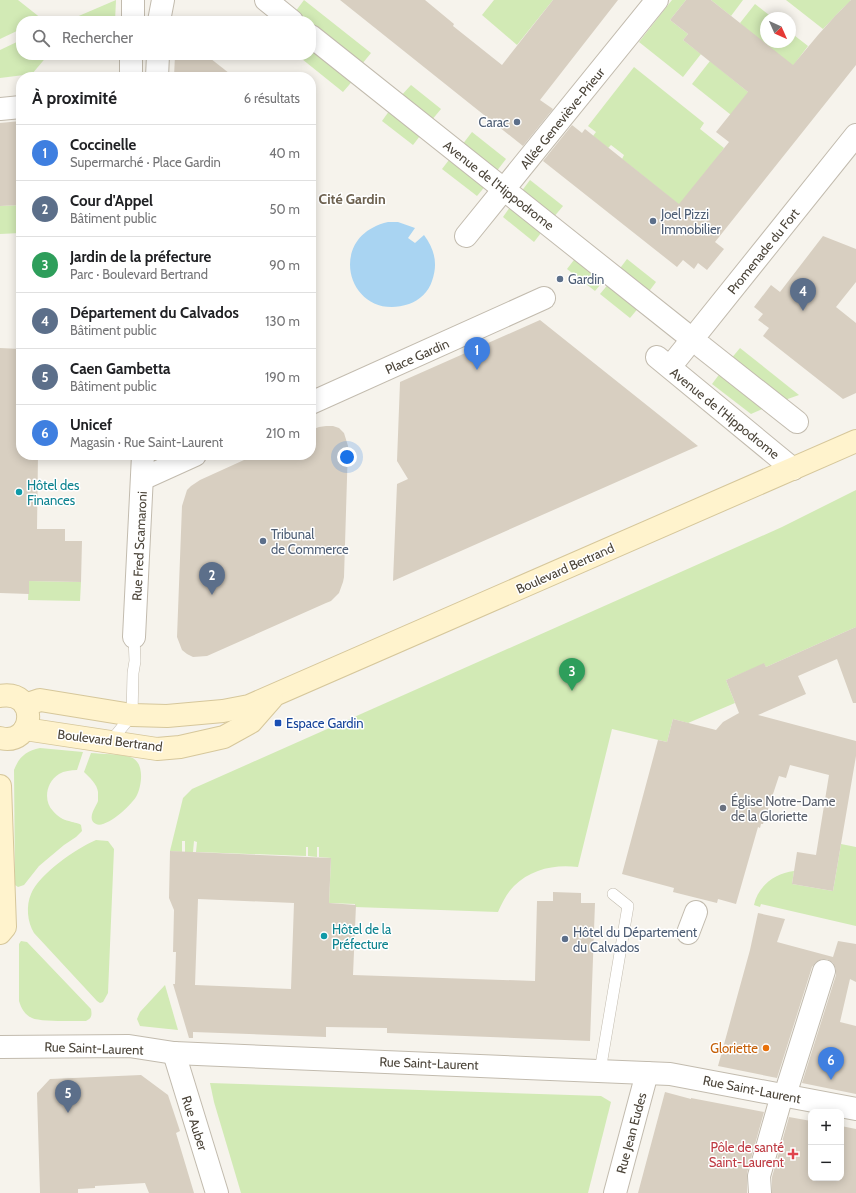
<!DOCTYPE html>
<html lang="fr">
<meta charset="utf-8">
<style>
body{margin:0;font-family:Cabin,sans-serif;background:#f6f6f6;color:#202124}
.controls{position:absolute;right:12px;bottom:12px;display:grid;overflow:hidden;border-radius:8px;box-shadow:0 2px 10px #0003}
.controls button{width:36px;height:36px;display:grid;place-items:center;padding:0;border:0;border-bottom:1px solid #e0e0e0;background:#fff;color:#202124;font:20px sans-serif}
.compass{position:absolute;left:760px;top:12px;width:36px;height:36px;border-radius:50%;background:#fff;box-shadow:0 2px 10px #0003;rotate:135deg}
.you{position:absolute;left:347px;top:457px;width:14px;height:14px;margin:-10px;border:3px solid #fff;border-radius:50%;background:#1a73e8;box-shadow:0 0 0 6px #1a73e833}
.badge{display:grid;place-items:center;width:26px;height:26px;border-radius:50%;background:#fc3f1d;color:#fff;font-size:13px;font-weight:700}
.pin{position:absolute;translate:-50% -33px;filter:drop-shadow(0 1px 2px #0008)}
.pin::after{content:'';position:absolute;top:21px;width:14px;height:12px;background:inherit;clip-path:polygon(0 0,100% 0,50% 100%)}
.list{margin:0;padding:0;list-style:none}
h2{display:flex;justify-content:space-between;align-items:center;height:52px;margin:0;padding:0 16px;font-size:17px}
h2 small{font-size:13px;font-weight:400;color:#757577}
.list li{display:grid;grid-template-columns:26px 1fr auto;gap:12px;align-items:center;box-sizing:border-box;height:56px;padding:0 16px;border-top:1px solid #e0e0e0}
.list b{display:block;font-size:15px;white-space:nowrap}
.list p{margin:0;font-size:13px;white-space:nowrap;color:#757577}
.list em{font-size:13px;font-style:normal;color:#757577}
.icon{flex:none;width:22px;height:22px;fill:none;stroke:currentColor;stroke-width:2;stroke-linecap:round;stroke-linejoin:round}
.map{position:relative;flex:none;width:856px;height:1193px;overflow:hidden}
.search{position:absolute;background:#fff;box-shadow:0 2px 10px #0003;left:16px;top:16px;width:300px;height:44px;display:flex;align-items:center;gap:10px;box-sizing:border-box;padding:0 14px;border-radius:16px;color:#757577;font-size:15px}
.panel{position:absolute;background:#fff;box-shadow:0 2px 10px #0003;left:16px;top:72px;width:300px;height:388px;border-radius:16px}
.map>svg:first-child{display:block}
</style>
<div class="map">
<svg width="856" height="1193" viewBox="0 0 856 1193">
<rect width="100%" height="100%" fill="#f6f3ec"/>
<g fill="#d2eab5">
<polygon points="0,0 18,0 42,19 39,21 21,21 21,29 0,39"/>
<polygon points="116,0 115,21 67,21"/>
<polygon points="304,0 371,53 362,64 311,24 311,21 307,21 295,12"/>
<polygon points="494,0 553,0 517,45 482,15"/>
<polygon points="672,0 686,0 670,20 688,34 683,40 701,54 683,77 639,42"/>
<polygon points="711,0 743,0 731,16"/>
<polygon points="786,0 850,0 851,1 842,9 823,29"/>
<polygon points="755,4 773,18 766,18 766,42 790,42 790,32 808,46 783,79 740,23"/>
<polygon points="21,40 21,55 48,55 32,74 0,78 0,50"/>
<polygon points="311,43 355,78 343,92 297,55 311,55"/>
<polygon points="710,61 753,96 745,126 692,84"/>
<polygon points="634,67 704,123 700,129 724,148 682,207 622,159 624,155 611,145 608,148 593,136 596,132 588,126"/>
<polygon points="411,85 441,109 431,121 400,97"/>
<polygon points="392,107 423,132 413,145 382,121"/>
<polygon points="472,132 506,159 496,172 462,145"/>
<polygon points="452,156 487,184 477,196 442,169"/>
<polygon points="530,180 563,206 553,218 521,192"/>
<polygon points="512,204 544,229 534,242 503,217"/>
<polygon points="21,205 21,233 0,234 0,206"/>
<polygon points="577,256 605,279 595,291 567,269"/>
<polygon points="627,259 656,282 647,294 618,271"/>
<polygon points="610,282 640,306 630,318 600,294"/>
<polygon points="740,348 799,395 782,401 730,360"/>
<polygon points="721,372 767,407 751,414 712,384"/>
<path d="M856,490V627L766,667L764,664L726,680L735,703L688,723L673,719L667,742L612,729L578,867C555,864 531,869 514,886C507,893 502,903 498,912L355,907V904L329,903L331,858L319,857V847H317V857L308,856V847H306V856L196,852L197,842L194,841L193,852H185V841H182V852L170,851L183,798L192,789L782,527Z"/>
<polygon points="29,581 81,582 80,601 28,600"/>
<path d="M40,748L83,752L77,770C71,770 64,771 59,774C46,782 43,801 53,811C57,816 63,820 69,821C73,823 77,822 81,825L82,831L76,837L64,845L39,866L24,885L18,887L15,885L14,770C19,757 26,751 40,748Z"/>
<path d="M91,753C102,754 121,754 130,757C145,761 142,785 137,795C133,804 106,829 96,824C86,819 96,807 98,801C98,799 98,795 98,792C97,784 90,778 84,772Z"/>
<path d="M96,840L108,841L114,849L108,993L103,1002L100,1003L97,1001L34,933C27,922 26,905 31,894C39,874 77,848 96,840Z"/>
<path d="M841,844L856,847V926L761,904L760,907L754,905C758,886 775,873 794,871L792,884L833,891Z"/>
<path d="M21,941L27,942L91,1009C92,1015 92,1018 86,1021C75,1021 40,1022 32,1018C25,1015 21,1008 19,1001V944Z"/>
<polygon points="165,985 178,1030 140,1026 137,1019 140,1012"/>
<polygon points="210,1083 601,1096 611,1102 588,1193 241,1193 214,1102"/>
</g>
<path fill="#a9d4f2" d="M388,222H398L415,228L408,238L415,243L424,235C435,250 438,264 432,281C429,291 419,301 409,304C349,324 323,237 388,222Z"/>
<g fill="#d8cfc1" fill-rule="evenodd">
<polygon points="340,0 425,0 454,24 453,26 502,65 553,0 618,0 540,100 553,109 523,146"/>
<polygon points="686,0 711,0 793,65 818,35 836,15 851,0 856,0 856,65 719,237 715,242 724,249 707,270 698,263 694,269 683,260 677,267 543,161 572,125 582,133 585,129 679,204 729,142 716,132 748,92 683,40 688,34 670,20"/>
<polygon points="175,55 206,55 234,77 174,77"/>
<polygon points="21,121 21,205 0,206 0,123"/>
<polygon points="823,236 856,249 856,282 836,307 856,323 856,393 843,399 763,336 769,328 758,320 763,314 754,307 771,285 780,292"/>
<polygon points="540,320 698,446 393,581 397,484 408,479 397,461 400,382"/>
<polygon points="0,348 21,349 21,455 38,455 37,529 65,529 65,541 82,541 81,582 29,581 29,594 0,593"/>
<polygon points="326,426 333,426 339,428 344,433 348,446 344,577 343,582 339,593 331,601 326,603 207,656 193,657 187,654 182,650 177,637 182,506 187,490 191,486 200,480 255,455 311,455 311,430 319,427"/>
<polygon points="856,627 856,703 853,703 837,659 798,676 806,694 758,715 856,741 856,756 833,891 792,884 797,852 816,855 829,775 790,765 786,778 779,776 763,824 761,824 760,828 758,827 736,904 718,899 717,903 673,892 674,888 622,874 658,740 667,742 673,719 716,730 723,722 739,713 726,680 764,663 766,667"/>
<path d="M170,851L331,858L329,903L356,905L353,975L535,981L537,901H553V892L581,893V903H595L590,1041L387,1033V1028L326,1027V1037L193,1032V1038H189L173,984H175L176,952H173L174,910L169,898ZM198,899L294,903L291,989L195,985Z"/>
<polygon points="758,913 785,919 777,942 833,957 838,941 856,944 856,982 850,979 840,1022 856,1026 856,1094 802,1083 836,975 836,969 833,963 827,959 822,959 816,962 812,967 777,1078 718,1066 750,950"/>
<polygon points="141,1075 168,1095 180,1131 176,1133 194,1193 149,1193 145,1183 95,1186 95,1188 78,1189 78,1193 40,1193 37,1093 50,1079"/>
<polygon points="665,1092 691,1099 691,1098 764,1112 747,1173 747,1193 638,1193"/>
<polygon points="789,1117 811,1121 811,1178 841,1178 841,1126 856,1129 856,1193 772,1193 772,1177"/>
</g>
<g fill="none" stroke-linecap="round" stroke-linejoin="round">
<g stroke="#c2bbae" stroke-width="12">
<g id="lane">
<polyline points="111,741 132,715 133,673 135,661 134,637"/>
<polyline points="600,1071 628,906 613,894"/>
</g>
</g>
<g stroke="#c2bbae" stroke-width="24">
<g id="street">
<polyline points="266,0 292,21"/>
<polyline points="133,21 133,0"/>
<polyline points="159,21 163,0"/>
<polyline points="311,36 687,335"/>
<polyline points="131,77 131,55"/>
<polyline points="157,77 158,55"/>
<polyline points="0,109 21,107"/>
<polyline points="466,236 657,0"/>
<polyline points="702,347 797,422"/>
<polyline points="657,357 793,469"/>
<polyline points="670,367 856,135"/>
<polyline points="311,403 544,298"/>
<polyline points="142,479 195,455"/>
<polyline points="134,637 143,455"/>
<polyline points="688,933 696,912"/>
<polyline points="0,1047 129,1046 174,1053 670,1074 856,1109"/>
<polyline points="174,1053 217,1193"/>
<polyline points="785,1095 824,971"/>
<polyline points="615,1193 647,1073"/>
<polyline points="760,1193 759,1176 782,1095"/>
</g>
</g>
<g stroke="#d6c79b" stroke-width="24">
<g id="secondary">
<path d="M0,696C40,689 35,747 0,738"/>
<polyline points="25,705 40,700 132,715 167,716 223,711 249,706 856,441"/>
<polyline points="25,729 157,749 180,747 224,737 251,722 272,698"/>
<polyline points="0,786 5,927 0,933"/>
</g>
</g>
<use href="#lane" stroke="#fff" stroke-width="11"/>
<use href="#street" stroke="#fff" stroke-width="22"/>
<use href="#secondary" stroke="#fff3cd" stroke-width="22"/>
</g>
<g fill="#5c6f8a" stroke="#fff" stroke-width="1.5">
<circle cx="517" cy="122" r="4"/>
<circle cx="653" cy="221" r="4"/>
<circle cx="560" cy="279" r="4"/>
<circle cx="263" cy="541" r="4"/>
<circle cx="565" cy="939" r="4"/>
</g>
<g fill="#0f9aa8" stroke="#fff" stroke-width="1.5">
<circle cx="19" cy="492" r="4"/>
<circle cx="324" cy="936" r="4"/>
</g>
<rect fill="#1a4fb4" stroke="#fff" stroke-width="1.5" x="274" y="719" width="8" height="8" rx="2"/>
<circle fill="#6b7280" stroke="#fff" stroke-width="1.5" cx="723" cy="808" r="4"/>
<circle fill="#e8710a" stroke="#fff" stroke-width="1.5" cx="766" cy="1048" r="4"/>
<path fill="#e0444e" stroke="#fff" stroke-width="1.5" d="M791 1148h4v4h4v4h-4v4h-4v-4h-4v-4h4z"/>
<g text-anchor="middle" stroke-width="3" stroke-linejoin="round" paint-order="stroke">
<g font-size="13" fill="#4b4439" stroke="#fff">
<text transform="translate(562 118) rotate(-51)" y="5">Allée Geneviève-Prieur</text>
<text transform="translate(499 185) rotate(38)" y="5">Avenue de l'Hippodrome</text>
<text transform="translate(763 251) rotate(-51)" y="5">Promenade du Fort</text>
<text transform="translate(417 356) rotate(-24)" y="5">Place Gardin</text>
<text transform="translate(725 413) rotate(39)" y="5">Avenue de l'Hippodrome</text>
<text transform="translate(139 546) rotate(-87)" y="5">Rue Fred Scamaroni</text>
<text transform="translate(565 568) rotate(-24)" y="5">Boulevard Bertrand</text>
<text transform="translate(110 740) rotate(7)" y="5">Boulevard Bertrand</text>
<text transform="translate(94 1048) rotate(2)" y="5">Rue Saint-Laurent</text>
<text transform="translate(429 1063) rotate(2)" y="5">Rue Saint-Laurent</text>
<text transform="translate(752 1089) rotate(11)" y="5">Rue Saint-Laurent</text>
<text transform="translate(195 1123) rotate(72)" y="5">Rue Auber</text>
<text transform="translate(631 1133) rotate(-75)" y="5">Rue Jean Eudes</text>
</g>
<g font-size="13" fill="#4e5e75" stroke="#fff" text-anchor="start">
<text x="509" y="127" text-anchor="end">Carac</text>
<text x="661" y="219">Joel Pizzi<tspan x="661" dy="15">Immobilier</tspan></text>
<text x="568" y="284">Gardin</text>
<text x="271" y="539">Tribunal<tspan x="271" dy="15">de Commerce</tspan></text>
<text x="573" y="937">Hôtel du Département<tspan x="573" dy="15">du Calvados</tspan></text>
</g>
<g font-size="13" fill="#0d838f" stroke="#fff" text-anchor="start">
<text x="27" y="490">Hôtel des<tspan x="27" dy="15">Finances</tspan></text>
<text x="332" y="934">Hôtel de la<tspan x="332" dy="15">Préfecture</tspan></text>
</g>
<g font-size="13" fill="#164399" stroke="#fff" text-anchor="start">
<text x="286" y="728">Espace Gardin</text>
</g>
<g font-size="13" fill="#5b616d" stroke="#fff" text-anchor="start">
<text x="731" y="806">Église Notre-Dame<tspan x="731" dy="15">de la Gloriette</tspan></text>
</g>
<g font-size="13" fill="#c56008" stroke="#fff" text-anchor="end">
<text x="758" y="1053">Gloriette</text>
</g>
<g font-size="13" fill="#be3a42" stroke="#fff" text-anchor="end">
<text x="784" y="1152">Pôle de santé<tspan x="784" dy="15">Saint-Laurent</tspan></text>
</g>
<g font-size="14" font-weight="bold" fill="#6e6250" stroke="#fff">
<text x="352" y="204">Cité Gardin</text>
</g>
</g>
</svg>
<div class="controls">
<button>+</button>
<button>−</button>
</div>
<svg class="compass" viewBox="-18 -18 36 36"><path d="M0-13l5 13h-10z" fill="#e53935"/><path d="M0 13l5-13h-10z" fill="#757577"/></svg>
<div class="you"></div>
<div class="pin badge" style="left:477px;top:370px;background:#3f7fe0">1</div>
<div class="pin badge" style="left:212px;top:595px;background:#5c6f8a">2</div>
<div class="pin badge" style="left:572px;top:691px;background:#2e9e5b">3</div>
<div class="pin badge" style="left:803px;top:311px;background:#5c6f8a">4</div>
<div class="pin badge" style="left:68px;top:1113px;background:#5c6f8a">5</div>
<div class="pin badge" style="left:831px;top:1080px;background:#3f7fe0">6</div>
<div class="search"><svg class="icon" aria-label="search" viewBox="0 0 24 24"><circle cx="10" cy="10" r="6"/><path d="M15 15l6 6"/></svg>Rechercher</div>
<section class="panel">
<h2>À proximité<small>6 résultats</small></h2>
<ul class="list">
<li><span class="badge" style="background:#3f7fe0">1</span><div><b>Coccinelle</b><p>Supermarché · Place Gardin</p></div><em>40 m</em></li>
<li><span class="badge" style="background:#5c6f8a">2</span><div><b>Cour d'Appel</b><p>Bâtiment public</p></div><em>50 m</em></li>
<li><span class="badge" style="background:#2e9e5b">3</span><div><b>Jardin de la préfecture</b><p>Parc · Boulevard Bertrand</p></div><em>90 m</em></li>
<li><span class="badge" style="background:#5c6f8a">4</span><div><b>Département du Calvados</b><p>Bâtiment public</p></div><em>130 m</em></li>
<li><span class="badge" style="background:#5c6f8a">5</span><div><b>Caen Gambetta</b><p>Bâtiment public</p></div><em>190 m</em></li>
<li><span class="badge" style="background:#3f7fe0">6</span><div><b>Unicef</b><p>Magasin · Rue Saint-Laurent</p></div><em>210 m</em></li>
</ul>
</section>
</div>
